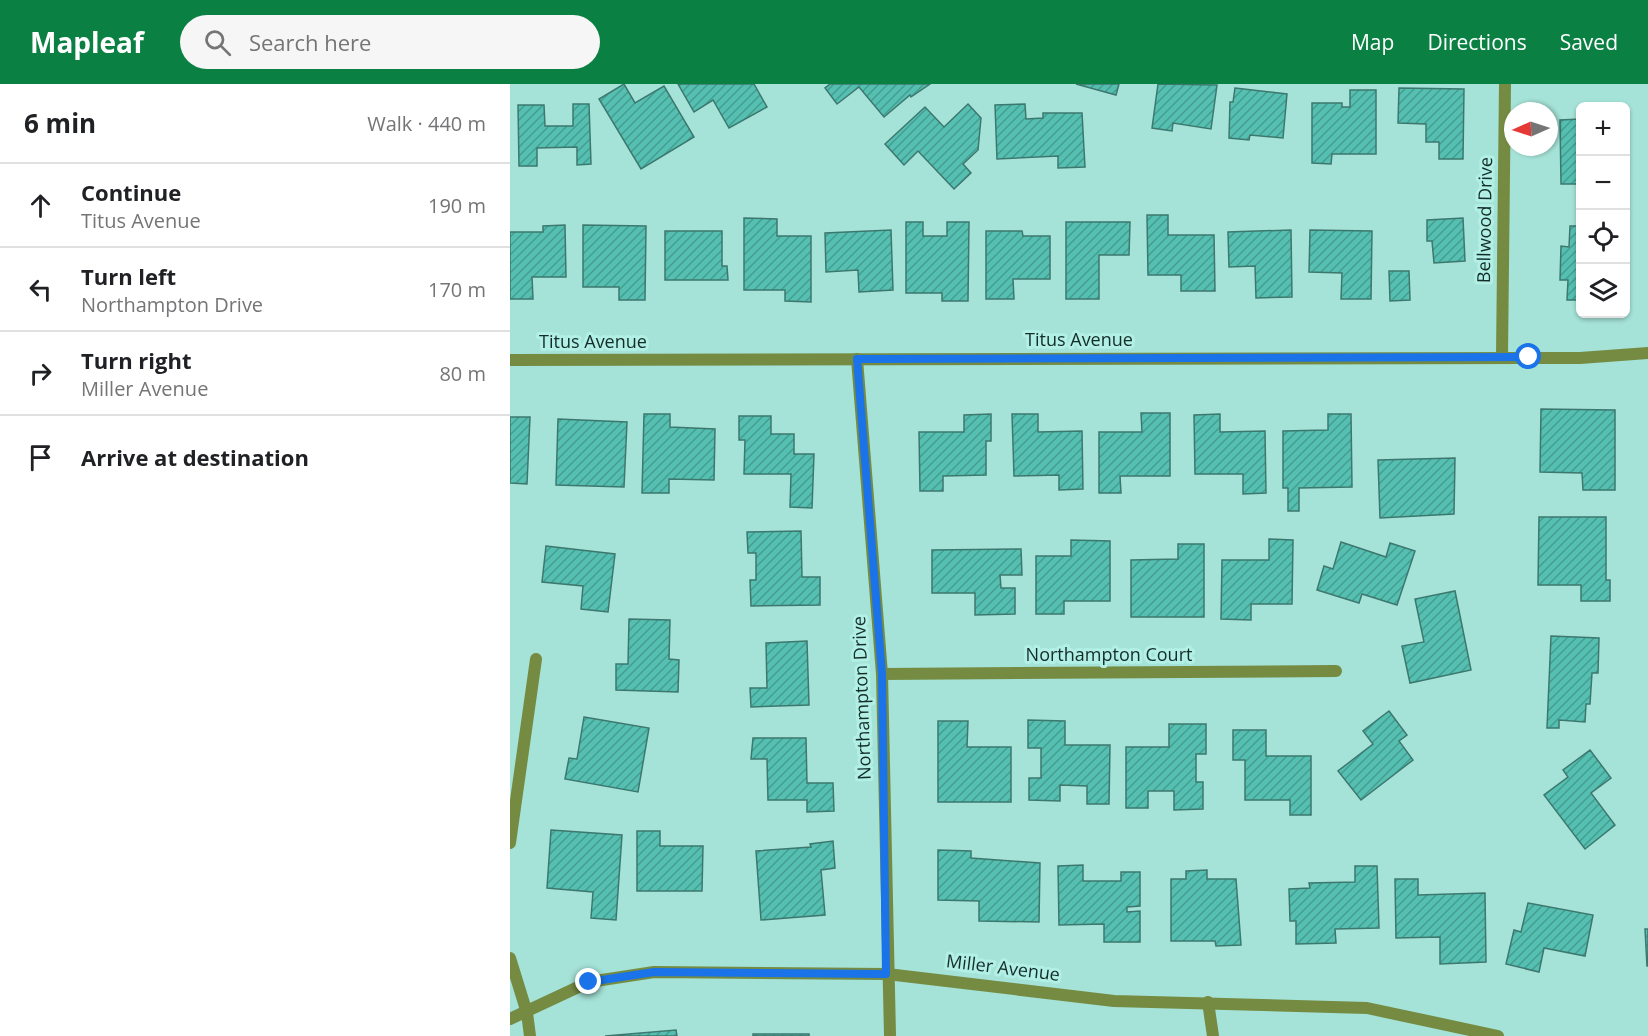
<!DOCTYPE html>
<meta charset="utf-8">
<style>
body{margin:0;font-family:"Open Sans",sans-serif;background:#f6f6f6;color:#202124}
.controls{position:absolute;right:18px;top:18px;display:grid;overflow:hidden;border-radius:9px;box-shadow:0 2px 4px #0004}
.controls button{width:54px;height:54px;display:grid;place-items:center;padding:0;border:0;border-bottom:2px solid #e0e0e0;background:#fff;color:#202124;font:30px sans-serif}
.compass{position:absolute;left:994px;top:18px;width:54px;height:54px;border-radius:50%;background:#fff;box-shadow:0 2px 4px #0004;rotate:267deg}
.stop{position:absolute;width:18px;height:18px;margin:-14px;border:4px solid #1a73e8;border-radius:50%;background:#fff}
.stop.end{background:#1a73e8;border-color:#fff;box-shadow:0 2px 6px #0008}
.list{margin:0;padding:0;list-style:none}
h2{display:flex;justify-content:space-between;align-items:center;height:78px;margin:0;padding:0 24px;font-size:26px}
h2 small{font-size:20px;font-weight:400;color:#757577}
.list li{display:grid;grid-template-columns:39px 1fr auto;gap:18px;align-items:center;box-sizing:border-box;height:84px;padding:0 24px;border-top:2px solid #e0e0e0}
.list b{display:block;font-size:22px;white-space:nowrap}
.list p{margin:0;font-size:20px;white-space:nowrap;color:#757577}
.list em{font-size:20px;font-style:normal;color:#757577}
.icon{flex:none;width:33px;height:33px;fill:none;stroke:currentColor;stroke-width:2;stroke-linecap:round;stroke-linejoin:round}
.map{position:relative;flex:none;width:1138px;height:952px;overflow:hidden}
header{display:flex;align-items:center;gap:36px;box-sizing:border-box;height:84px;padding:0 30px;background:#0b8043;color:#fff}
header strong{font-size:28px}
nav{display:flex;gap:33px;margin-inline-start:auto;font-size:21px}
.search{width:420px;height:54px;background:#f6f6f6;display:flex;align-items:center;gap:15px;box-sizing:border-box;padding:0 21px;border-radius:33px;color:#757577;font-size:22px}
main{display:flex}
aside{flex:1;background:#fff}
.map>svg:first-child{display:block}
</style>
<header>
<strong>Mapleaf</strong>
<div class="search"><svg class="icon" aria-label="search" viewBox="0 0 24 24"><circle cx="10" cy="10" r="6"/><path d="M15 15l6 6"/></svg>Search here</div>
<nav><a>Map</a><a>Directions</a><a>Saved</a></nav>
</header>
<main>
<aside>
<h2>6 min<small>Walk · 440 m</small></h2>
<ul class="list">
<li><svg class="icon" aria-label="ahead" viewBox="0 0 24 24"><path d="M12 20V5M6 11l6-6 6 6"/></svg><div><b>Continue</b><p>Titus Avenue</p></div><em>190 m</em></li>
<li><svg class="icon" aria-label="left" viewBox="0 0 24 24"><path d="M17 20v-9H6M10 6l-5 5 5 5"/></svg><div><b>Turn left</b><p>Northampton Drive</p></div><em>170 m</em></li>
<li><svg class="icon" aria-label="right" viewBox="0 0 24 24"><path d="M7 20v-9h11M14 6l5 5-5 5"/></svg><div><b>Turn right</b><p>Miller Avenue</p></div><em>80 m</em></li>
<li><svg class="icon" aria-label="arrive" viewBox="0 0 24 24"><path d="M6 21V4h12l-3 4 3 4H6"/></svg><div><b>Arrive at destination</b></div></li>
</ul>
</aside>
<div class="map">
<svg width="1138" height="952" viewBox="0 0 1138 952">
<defs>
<pattern id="building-hatch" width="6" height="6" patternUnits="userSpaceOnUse" patternTransform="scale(1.5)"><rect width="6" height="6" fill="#55c0b1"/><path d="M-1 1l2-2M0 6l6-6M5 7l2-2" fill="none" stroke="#459c90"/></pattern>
</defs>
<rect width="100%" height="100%" fill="#a5e2d7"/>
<g fill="url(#building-hatch)" stroke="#3d786f" stroke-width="1.5">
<polygon points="114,0 125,19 154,2 184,53 131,85 89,15"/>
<polygon points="168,0 244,0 257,23 219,44 203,16 184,28"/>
<polygon points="320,0 420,0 401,13 400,11 374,33 349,3 327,20 315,4"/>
<polygon points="566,0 609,0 606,11"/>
<polygon points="648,0 707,1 701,45 663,39 662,47 642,44"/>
<polygon points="725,4 777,10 773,54 740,51 739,56 719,54 720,18 723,18"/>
<polygon points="889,4 954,5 953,75 929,75 929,58 916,58 916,40 888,39"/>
<polygon points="840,6 866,6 866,70 822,70 821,80 802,79 802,19 832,19 832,23 840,23"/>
<polygon points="63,20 79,20 81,80 67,81 67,63 27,64 27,82 9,82 8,21 34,21 35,42 63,42"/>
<polygon points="458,20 471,34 468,66 453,80 461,89 444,105 408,67 394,81 375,60 415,23 434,43"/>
<polygon points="515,20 516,35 533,34 533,29 572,29 575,83 548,84 548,72 487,75 485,21"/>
<polygon points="1070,35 1070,100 1051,100 1050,36"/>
<polygon points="637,131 658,131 658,151 704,151 705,207 671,207 671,191 638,191"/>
<polygon points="234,134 267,135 267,152 301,152 301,218 275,217 275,206 234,206"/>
<polygon points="953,134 955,177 924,179 922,157 917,157 917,136"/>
<polygon points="396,138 413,138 413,152 437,152 437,138 459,138 458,217 432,217 432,209 396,209"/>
<polygon points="556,138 620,138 619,171 589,171 589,215 556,215"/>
<polygon points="55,141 56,193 22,193 23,215 0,215 0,148 33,148 33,142"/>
<polygon points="73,141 136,142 135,216 109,216 109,203 73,203"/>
<polygon points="1060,142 1070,142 1070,216 1057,216 1058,196 1050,196 1051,162 1059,163"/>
<polygon points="381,146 383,206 349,208 348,186 316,188 315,149"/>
<polygon points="781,146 782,213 746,214 745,182 719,183 718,148"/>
<polygon points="800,146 862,147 861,215 831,215 832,189 799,188"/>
<polygon points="155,147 212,147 212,182 217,182 218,196 155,196"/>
<polygon points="476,147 512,147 513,152 540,152 540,195 503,195 504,215 476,215"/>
<polygon points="879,187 899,187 900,216 880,217"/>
<polygon points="1031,325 1105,326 1105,406 1073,406 1072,389 1030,388"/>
<polygon points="631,329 660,329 660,392 610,392 611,409 589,409 589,348 632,348"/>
<polygon points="134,330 160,330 160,343 205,345 204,396 159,395 159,409 132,409"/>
<polygon points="481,330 481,357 476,357 476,391 433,392 433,407 410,407 409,348 454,348 454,331"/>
<polygon points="502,330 528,330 528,348 572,347 573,405 549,406 549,391 504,392"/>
<polygon points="710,330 710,348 755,347 756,409 733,410 733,390 685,390 684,331"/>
<polygon points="818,330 841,330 842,403 789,404 789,427 778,427 778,404 773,404 773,347 818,346"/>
<polygon points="229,332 261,332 261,350 284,350 284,370 304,370 302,424 280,423 281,390 234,390 235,356 229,356"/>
<polygon points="0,333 20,333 17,400 0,399"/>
<polygon points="48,335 117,338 114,403 46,401"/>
<polygon points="945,374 944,430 870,434 868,376"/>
<polygon points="1029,433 1096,433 1096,496 1100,496 1100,517 1071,517 1071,501 1028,501"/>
<polygon points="291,447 292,493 310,493 310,521 241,522 240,496 246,496 246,469 238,469 237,448"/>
<polygon points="759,455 783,456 782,520 741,520 741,536 711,535 712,476 759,476"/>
<polygon points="561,456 600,457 600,517 554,517 554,530 526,530 526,472 561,472"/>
<polygon points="831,458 876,473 880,459 905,467 887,521 852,510 849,519 807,506 814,482 823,485"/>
<polygon points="668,460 694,460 694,533 621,533 621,476 668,475"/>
<polygon points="36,462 105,470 98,528 71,525 73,502 32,498"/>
<polygon points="511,465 512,491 490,491 491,504 505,504 505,530 465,531 465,509 422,509 422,466"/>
<polygon points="945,507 961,586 900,599 892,562 914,558 905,515"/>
<polygon points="119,535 160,536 159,575 169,576 168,608 106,606 106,580 118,580"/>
<polygon points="1041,552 1089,554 1088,589 1082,589 1080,620 1076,620 1075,638 1049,636 1049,644 1037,644"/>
<polygon points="297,557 299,621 241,623 240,604 257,604 256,559"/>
<polygon points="879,627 897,651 889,657 903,676 851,716 828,687 863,660 853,647"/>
<polygon points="74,633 139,644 128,708 55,695 59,674 67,675"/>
<polygon points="518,636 555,637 555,661 600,661 599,720 577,720 577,702 550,701 550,717 519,716 519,694 531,694 531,664 518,664"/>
<polygon points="428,637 458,637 457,663 501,663 501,718 428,718"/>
<polygon points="659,640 696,640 696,670 686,670 686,698 693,698 693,725 664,726 664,707 638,707 638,724 616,724 616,663 659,663"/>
<polygon points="723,646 756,646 756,672 801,672 801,731 780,731 780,716 735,716 735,676 723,676"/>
<polygon points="243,654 296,654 297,699 323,699 324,727 297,728 297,716 258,716 257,675 241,675"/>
<polygon points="1080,666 1101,694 1081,709 1105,741 1075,765 1034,711 1058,693 1053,686"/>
<polygon points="41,746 112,751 106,836 81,834 83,808 37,804"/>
<polygon points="127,747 150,747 150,762 193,762 192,807 127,807"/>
<polygon points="323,757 325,784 311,786 315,831 251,836 246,767 301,763 300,760"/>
<polygon points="428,766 461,767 461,774 530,779 529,838 469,837 469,817 428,816"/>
<polygon points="573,781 573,797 611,797 611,788 630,788 630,822 617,823 617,828 630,827 630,858 594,858 594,840 549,841 548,782"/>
<polygon points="845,782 867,782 869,844 825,845 826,859 786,860 786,837 780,837 779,805 800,804 799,799 845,798"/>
<polygon points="697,786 697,795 726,795 731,861 706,862 705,857 661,857 661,795 676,795 676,787"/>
<polygon points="885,795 908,795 908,811 975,809 976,878 930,880 930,853 886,854"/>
<polygon points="1018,819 1083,831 1075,872 1034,864 1029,888 996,880 1004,846 1011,848"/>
<polygon points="1135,845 1138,845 1138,882 1137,882"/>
<polygon points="166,946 167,952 95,952"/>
<rect x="243" y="950" width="56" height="2"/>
</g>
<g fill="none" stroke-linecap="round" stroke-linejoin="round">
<g stroke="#758b42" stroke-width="12">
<polyline points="992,272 995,0"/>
<polyline points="347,275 372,590 380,952"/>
<polyline points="0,276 1070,274 1138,269"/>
<polyline points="372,590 826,587"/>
<polyline points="0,759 26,575"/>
<polyline points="0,874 17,929 20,952"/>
<polyline points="698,918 703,952"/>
<polyline points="0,935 79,898 144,888 377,890 604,917 857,924 988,952"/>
</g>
</g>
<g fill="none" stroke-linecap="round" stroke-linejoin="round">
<polyline stroke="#1a73e8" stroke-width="8" points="79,898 144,888 376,890 372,590 347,275 1019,273"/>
</g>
<g text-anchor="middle" stroke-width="6" stroke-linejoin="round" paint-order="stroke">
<g font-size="18" fill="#142d29" stroke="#b2efe4">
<text transform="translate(975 136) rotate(-89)" y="6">Bellwood Drive</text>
<text x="569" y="262">Titus Avenue</text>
<text x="83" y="264">Titus Avenue</text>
<text x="599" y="577">Northampton Court</text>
<text transform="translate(352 614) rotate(-92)" y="6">Northampton Drive</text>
<text transform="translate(493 884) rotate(7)" y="6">Miller Avenue</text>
</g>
</g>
</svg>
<div class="controls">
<button>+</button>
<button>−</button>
<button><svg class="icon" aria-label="locate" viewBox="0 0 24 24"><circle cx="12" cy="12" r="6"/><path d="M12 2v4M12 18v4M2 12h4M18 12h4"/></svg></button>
<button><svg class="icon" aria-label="layers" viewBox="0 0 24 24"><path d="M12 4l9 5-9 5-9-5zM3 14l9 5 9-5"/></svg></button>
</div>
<svg class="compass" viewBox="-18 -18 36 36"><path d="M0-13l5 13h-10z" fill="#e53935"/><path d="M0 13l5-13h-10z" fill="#757577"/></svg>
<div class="stop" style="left:1019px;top:273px"></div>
<div class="stop end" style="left:79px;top:898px"></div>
</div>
</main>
